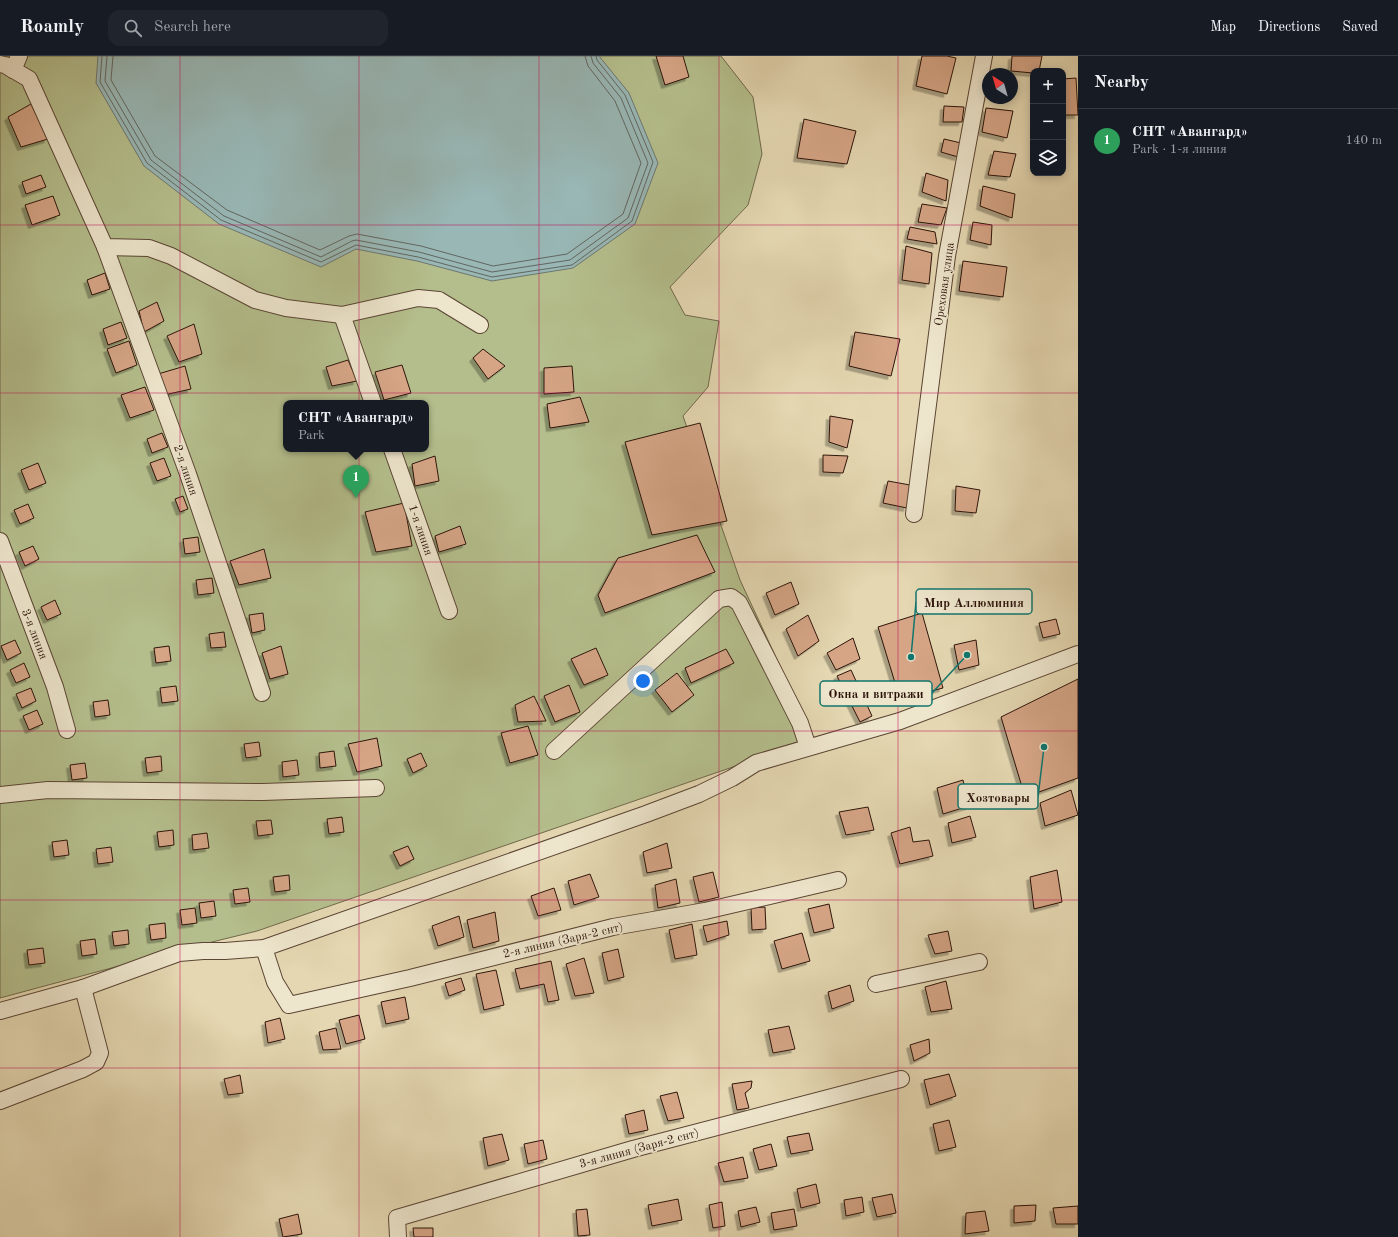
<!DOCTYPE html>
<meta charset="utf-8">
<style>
body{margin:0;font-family:"Old Standard TT",serif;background:#20242c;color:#f1f3f6}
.controls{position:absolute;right:12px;top:12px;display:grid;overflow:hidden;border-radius:8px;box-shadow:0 2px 10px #0003}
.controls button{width:36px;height:36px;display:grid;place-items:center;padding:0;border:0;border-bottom:1px solid #363941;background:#171b24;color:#f1f3f6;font:20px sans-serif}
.compass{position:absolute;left:982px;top:12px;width:36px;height:36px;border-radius:50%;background:#171b24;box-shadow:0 2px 10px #0003;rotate:323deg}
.you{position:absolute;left:643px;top:625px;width:14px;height:14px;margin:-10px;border:3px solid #fff;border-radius:50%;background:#1a73e8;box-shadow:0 0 0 6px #1a73e833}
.badge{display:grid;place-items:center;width:26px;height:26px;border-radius:50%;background:#c59692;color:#fff;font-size:13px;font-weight:700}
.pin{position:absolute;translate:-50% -33px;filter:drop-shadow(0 1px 2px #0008)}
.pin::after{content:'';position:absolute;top:21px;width:14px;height:12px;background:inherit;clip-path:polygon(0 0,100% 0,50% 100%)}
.popup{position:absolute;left:283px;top:344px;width:146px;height:52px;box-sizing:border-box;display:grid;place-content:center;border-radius:8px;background:#171b24;filter:drop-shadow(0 1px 3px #0005);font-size:13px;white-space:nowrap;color:#9ea1a6}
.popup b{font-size:15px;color:#f1f3f6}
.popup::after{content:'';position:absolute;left:50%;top:100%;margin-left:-8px;border:8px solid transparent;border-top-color:#171b24}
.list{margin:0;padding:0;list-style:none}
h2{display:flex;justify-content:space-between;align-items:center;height:52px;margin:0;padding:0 16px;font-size:17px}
h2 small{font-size:13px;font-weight:400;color:#9ea1a6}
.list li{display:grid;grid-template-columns:26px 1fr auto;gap:12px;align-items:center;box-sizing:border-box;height:64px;padding:0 16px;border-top:1px solid #363941}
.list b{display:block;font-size:15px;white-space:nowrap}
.list p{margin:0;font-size:13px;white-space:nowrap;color:#9ea1a6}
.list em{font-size:13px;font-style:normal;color:#9ea1a6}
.icon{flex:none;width:22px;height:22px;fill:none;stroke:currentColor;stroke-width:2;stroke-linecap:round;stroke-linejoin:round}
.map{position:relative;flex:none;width:1078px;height:1181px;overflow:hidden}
header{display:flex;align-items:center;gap:24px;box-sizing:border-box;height:56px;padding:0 20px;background:#171b24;border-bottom:1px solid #363941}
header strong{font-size:19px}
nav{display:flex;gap:22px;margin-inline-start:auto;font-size:14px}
.search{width:280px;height:36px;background:#20242c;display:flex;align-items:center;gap:10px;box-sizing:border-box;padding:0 14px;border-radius:12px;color:#9ea1a6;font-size:15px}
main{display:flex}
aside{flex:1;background:#171b24}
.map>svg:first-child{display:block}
</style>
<header>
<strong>Roamly</strong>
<div class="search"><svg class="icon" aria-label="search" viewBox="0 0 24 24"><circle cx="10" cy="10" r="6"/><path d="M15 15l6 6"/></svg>Search here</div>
<nav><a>Map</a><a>Directions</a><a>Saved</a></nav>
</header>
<main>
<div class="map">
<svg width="1078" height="1181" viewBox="0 0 1078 1181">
<defs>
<filter id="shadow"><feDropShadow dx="-3.5" dy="3.5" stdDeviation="0" flood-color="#0004"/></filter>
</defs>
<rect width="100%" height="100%" fill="#e4d7b1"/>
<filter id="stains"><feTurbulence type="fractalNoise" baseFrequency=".005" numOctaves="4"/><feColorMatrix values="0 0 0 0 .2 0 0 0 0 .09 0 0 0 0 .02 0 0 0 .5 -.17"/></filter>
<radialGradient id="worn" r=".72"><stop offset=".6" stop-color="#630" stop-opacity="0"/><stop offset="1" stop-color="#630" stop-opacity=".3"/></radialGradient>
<path fill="#b4be8c" stroke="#70694c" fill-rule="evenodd" d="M0,0H721L753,41L762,98L748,149L670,231L685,259L719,265L708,331L683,360L740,524L814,683L257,875L167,897L0,942ZM286,347H426V393H286Z"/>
<polygon fill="#98b7b5" stroke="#6d7671" points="98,0 599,0 629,37 658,107 635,168 573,212 492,225 417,205 356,193 321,211 219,168 144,110 96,27"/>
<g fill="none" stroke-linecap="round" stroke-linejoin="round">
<g stroke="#626660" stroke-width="1">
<polyline points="102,0 100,26 147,107 221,164 321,206 356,189 418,201 492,221 572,209 632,165 653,106 625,39 597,4 596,0"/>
<polyline points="107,0 105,25 151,104 224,160 321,201 352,185 356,184 419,196 492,216 570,204 628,162 648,107 621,42 593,7 591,0"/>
<polyline points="113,0 111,24 155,100 227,154 320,194 349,180 357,178 421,190 493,210 567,198 623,158 641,107 615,45 588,10 585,0"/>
</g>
</g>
<g fill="#d5a586" stroke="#2d140b" filter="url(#shadow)">
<polygon points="656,0 683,0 689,21 665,29"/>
<polygon points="922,0 947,0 956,2 947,38 916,30"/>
<polygon points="1012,0 1042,0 1039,15 1033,15 1033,17 1011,15"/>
<polygon points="1076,22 1078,59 1063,59 1063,23"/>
<polygon points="31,48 48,83 21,91 8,61"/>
<polygon points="944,50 964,51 962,66 943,66"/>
<polygon points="986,52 1013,55 1007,82 982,76"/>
<polygon points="804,63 856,75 847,108 797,102"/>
<polygon points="944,83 961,87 958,101 941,96"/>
<polygon points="994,95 1016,98 1010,121 988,119"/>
<polygon points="926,117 948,124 946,145 922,136"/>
<polygon points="41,119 46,131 26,138 22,126"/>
<polygon points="983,130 1015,138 1012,162 980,150"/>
<polygon points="53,140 60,159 32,169 25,149"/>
<polygon points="922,148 947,152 941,169 918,166"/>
<polygon points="973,166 992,169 991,189 970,184"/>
<polygon points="910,171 935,176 937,188 907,183"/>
<polygon points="906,190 932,197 929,228 902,224"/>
<polygon points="963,205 1007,211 1003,241 959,235"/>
<polygon points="105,217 110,233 92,239 87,224"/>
<polygon points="157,246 164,265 144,276 139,255"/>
<polygon points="121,266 127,282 108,289 103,273"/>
<polygon points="194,268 202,298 179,306 167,280"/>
<polygon points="855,276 900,283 891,320 849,310"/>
<polygon points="129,285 137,309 116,317 107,293"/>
<polygon points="483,293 505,310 488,323 473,302"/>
<polygon points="348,304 357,325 332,330 326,311"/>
<polygon points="402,309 411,337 384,344 375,316"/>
<polygon points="185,310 191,333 164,339 158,318"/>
<polygon points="572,310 574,336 544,338 544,312"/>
<polygon points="145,331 154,354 130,362 121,339"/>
<polygon points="580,341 589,366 550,372 547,348"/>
<polygon points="830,360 853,364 847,392 829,386"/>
<polygon points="700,367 727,465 652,479 625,386"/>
<polygon points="162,377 168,391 152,397 147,383"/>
<polygon points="823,399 848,400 843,417 823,416"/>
<polygon points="435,400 439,425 415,430 412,408"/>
<polygon points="164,402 171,420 157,425 150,407"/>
<polygon points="38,407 46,427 29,434 21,414"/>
<polygon points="888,425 910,429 907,452 883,447"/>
<polygon points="956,430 980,434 976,457 955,455"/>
<polygon points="183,440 188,453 180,456 175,443"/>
<polygon points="404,447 412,490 376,496 365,456"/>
<polygon points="28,448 34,462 20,468 14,454"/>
<polygon points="460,470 466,488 439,496 435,480"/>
<polygon points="697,479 715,516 605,557 598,539 618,502"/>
<polygon points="198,481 200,496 185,498 183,483"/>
<polygon points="33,490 39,503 25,510 19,496"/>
<polygon points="264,493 271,522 239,529 230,505"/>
<polygon points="212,522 214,537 198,539 196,524"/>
<polygon points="791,526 799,548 775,559 766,537"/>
<polygon points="55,544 61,558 47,564 41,551"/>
<polygon points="263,557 265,574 252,577 249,559"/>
<polygon points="922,557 943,632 900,643 878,571"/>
<polygon points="808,559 819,585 798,600 786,573"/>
<polygon points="1056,563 1060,578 1043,582 1039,567"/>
<polygon points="224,576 226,591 211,592 209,578"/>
<polygon points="853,582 860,603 836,614 827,597"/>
<polygon points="15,584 21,597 7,604 1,590"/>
<polygon points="976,584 979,609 959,614 954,589"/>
<polygon points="169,590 171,605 156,607 154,592"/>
<polygon points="281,590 288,618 270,623 262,597"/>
<polygon points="596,592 608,619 584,629 571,603"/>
<polygon points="726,593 734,607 691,627 685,612"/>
<polygon points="24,607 30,621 16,627 10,614"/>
<polygon points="851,614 872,660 860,666 837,620"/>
<polygon points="677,617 694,639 672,656 655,634"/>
<polygon points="1078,623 1078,722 1025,741 1001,661"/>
<polygon points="569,629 580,656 555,666 544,640"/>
<polygon points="176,630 178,645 162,647 160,632"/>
<polygon points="31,632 36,645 22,652 16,638"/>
<polygon points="534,640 546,665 518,666 515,649"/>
<polygon points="108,644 110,659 95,661 93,646"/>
<polygon points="37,654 43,668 29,674 23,660"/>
<polygon points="528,670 538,699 510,707 501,677"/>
<polygon points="377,682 382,710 357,716 348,688"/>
<polygon points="259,686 261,700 246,702 244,688"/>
<polygon points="334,695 336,710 320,712 319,697"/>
<polygon points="421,697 427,710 413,717 407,703"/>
<polygon points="161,700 162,715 147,717 145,702"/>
<polygon points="297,704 299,719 283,721 282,706"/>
<polygon points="85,707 87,722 72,724 70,709"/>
<polygon points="963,724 969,750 943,758 937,732"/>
<polygon points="1071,734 1078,759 1045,770 1040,747"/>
<polygon points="868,751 874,774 846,779 839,756"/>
<polygon points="970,760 976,781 952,787 948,767"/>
<polygon points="342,761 344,776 329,778 327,763"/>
<polygon points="271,764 273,778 258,780 256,765"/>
<polygon points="910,771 913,786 929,784 933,800 900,808 891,777"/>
<polygon points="173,774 174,789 159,791 157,776"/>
<polygon points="207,777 209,792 193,794 192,779"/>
<polygon points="67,784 69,799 54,801 52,786"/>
<polygon points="667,787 672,812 647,817 643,796"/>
<polygon points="408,790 414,803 400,810 393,796"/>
<polygon points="111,791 113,806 98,808 96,793"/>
<polygon points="1057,814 1062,846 1034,853 1030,821"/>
<polygon points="713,816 719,841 699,846 693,821"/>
<polygon points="590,818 599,841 574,849 568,825"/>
<polygon points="289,819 290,834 275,836 273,821"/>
<polygon points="676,823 680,847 658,852 655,829"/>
<polygon points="248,832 250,846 235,848 233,834"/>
<polygon points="554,832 561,854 538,860 531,840"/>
<polygon points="214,845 216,860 201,862 199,847"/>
<polygon points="829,848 834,872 814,877 808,853"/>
<polygon points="765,851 766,873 752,874 751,852"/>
<polygon points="195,852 197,867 182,869 180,854"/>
<polygon points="495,856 499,885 473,892 467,864"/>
<polygon points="459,860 464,881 438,890 432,870"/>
<polygon points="727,865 729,879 707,886 703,870"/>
<polygon points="165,867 166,882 151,884 149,869"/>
<polygon points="692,868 697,899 675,903 669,874"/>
<polygon points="128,874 129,888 114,890 112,876"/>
<polygon points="948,875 952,895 935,898 928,879"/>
<polygon points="802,877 810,905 782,913 774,885"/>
<polygon points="95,883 97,898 82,900 80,885"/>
<polygon points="43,892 45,907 29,909 27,894"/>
<polygon points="618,893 624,921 608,925 602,897"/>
<polygon points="584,902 594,937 575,940 566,908"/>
<polygon points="551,905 559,944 548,946 544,928 520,933 515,913"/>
<polygon points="496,914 504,949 484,954 476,918"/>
<polygon points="461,922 465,934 449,940 445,927"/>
<polygon points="946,925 952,953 931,956 925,931"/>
<polygon points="850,929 854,945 832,953 828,936"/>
<polygon points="405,941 409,963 386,968 381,946"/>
<polygon points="359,959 365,983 346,988 339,964"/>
<polygon points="280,962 285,983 268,987 265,966"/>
<polygon points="789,970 795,993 773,997 768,974"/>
<polygon points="336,972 341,993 323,994 319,976"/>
<polygon points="929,983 930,997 914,1005 910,989"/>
<polygon points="949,1018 956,1040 930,1049 924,1024"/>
<polygon points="240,1019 243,1037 228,1039 224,1023"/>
<polygon points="752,1025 751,1032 745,1037 749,1052 737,1054 732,1028"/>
<polygon points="677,1036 684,1062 668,1065 660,1040"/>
<polygon points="644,1054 648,1074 629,1078 625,1059"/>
<polygon points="949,1064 956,1091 939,1095 933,1068"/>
<polygon points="809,1077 813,1094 791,1098 787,1081"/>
<polygon points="502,1078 509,1104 488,1110 483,1082"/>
<polygon points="543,1084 547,1103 528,1108 524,1088"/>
<polygon points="771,1088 777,1110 759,1114 753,1093"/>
<polygon points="743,1101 748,1122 724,1126 718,1107"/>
<polygon points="816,1128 820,1147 801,1152 797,1133"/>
<polygon points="892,1138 896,1157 877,1161 872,1142"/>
<polygon points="862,1141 864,1156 846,1160 844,1144"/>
<polygon points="678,1143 682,1164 652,1170 648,1149"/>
<polygon points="722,1146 725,1170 713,1172 709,1149"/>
<polygon points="1036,1149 1035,1165 1014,1167 1014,1150"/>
<polygon points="1078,1150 1078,1168 1056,1168 1053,1152"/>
<polygon points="756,1151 760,1166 741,1171 738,1155"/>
<polygon points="587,1153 590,1179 578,1180 576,1154"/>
<polygon points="794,1153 797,1170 774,1174 771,1157"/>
<polygon points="985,1155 989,1175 965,1178 966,1157"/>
<polygon points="298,1158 302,1178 283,1181 279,1163"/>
<polygon points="413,1172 433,1172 433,1181 414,1181"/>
</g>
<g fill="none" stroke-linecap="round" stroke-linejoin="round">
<g stroke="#5b4534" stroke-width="18">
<g id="minor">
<polyline points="0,8 5,9 29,23 105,191 149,192 171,200 255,244 286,252 342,259 418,242 439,244 480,269"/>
<polyline points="13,14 19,0"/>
<polyline points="105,191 188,418 262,637"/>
<polyline points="342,259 373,347"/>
<polyline points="392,393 449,555"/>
<polyline points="914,458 947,200 984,0"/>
<polyline points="0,485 55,631 67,674"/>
<polyline points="554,695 719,543 731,541 739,547 800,667 808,691"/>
<polyline points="0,739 48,734 263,736 376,732"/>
<polyline points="264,892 275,926 289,949 410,922 613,871 705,855 838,824"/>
<polyline points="876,928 979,906"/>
<polyline points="0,955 83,932 179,897 203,895 225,895 264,892 646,758 699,738 732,722 756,707 900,665 1078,598"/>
<polyline points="0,1045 83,1013 96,1006 100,997 83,932"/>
<polyline points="398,1181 397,1162 633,1093 901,1023"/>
</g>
</g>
<use href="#minor" stroke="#ede5cc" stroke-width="16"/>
</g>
<path fill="none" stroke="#c2185b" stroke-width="1" stroke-opacity="0.55" d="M180,0V1181M359,0V1181M539,0V1181M719,0V1181M898,0V1181M0,169H1078M0,337H1078M0,506H1078M0,675H1078M0,844H1078M0,1012H1078"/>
<g text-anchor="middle" stroke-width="3.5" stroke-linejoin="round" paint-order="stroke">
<g font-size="12" fill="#2d140b" stroke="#ede5cc">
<text transform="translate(944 228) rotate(-82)" y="4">Ореховая улица</text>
<text transform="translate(186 414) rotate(71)" y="4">2-я линия</text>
<text transform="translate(421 474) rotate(71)" y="4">1-я линия</text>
<text transform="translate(35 578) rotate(69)" y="4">3-я линия</text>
<text transform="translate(563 884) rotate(-13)" y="4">2-я линия (Заря-2 снт)</text>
<text transform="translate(639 1092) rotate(-15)" y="4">3-я линия (Заря-2 снт)</text>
</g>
</g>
<path fill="none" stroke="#0f766e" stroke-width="1.5" d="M911 601L916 546M967 599L932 637M1044 691L1038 741"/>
<g fill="#0f766e" stroke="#ede5cc" stroke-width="1.5">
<circle cx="911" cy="601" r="4"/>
<circle cx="967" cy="599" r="4"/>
<circle cx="1044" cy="691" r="4"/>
</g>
<g fill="#ede5cc" stroke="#0f766e" stroke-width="1.5">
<rect x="916" y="533" width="116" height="25" rx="4"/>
<rect x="820" y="625" width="112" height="25" rx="4"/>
<rect x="958" y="728" width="80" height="25" rx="4"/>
</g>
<g font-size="13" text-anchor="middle" font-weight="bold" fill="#2d140b">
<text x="974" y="551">Мир Аллюминия</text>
<text x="876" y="642">Окна и витражи</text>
<text x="998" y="746">Хозтовары</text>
</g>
<rect width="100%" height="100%" filter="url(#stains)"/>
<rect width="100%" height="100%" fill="url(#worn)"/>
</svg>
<div class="controls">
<button>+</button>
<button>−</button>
<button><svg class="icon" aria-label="layers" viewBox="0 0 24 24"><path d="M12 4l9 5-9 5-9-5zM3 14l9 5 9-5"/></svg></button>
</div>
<svg class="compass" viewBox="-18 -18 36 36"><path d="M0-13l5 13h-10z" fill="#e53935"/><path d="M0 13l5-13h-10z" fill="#9ea1a6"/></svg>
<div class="you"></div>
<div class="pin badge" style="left:356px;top:442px;background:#2e9e5b">1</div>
<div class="popup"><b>СНТ «Авангард»</b>Park</div>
</div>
<aside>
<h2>Nearby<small></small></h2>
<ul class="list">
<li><span class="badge" style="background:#2e9e5b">1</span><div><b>СНТ «Авангард»</b><p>Park · 1-я линия</p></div><em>140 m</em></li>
</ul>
</aside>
</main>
